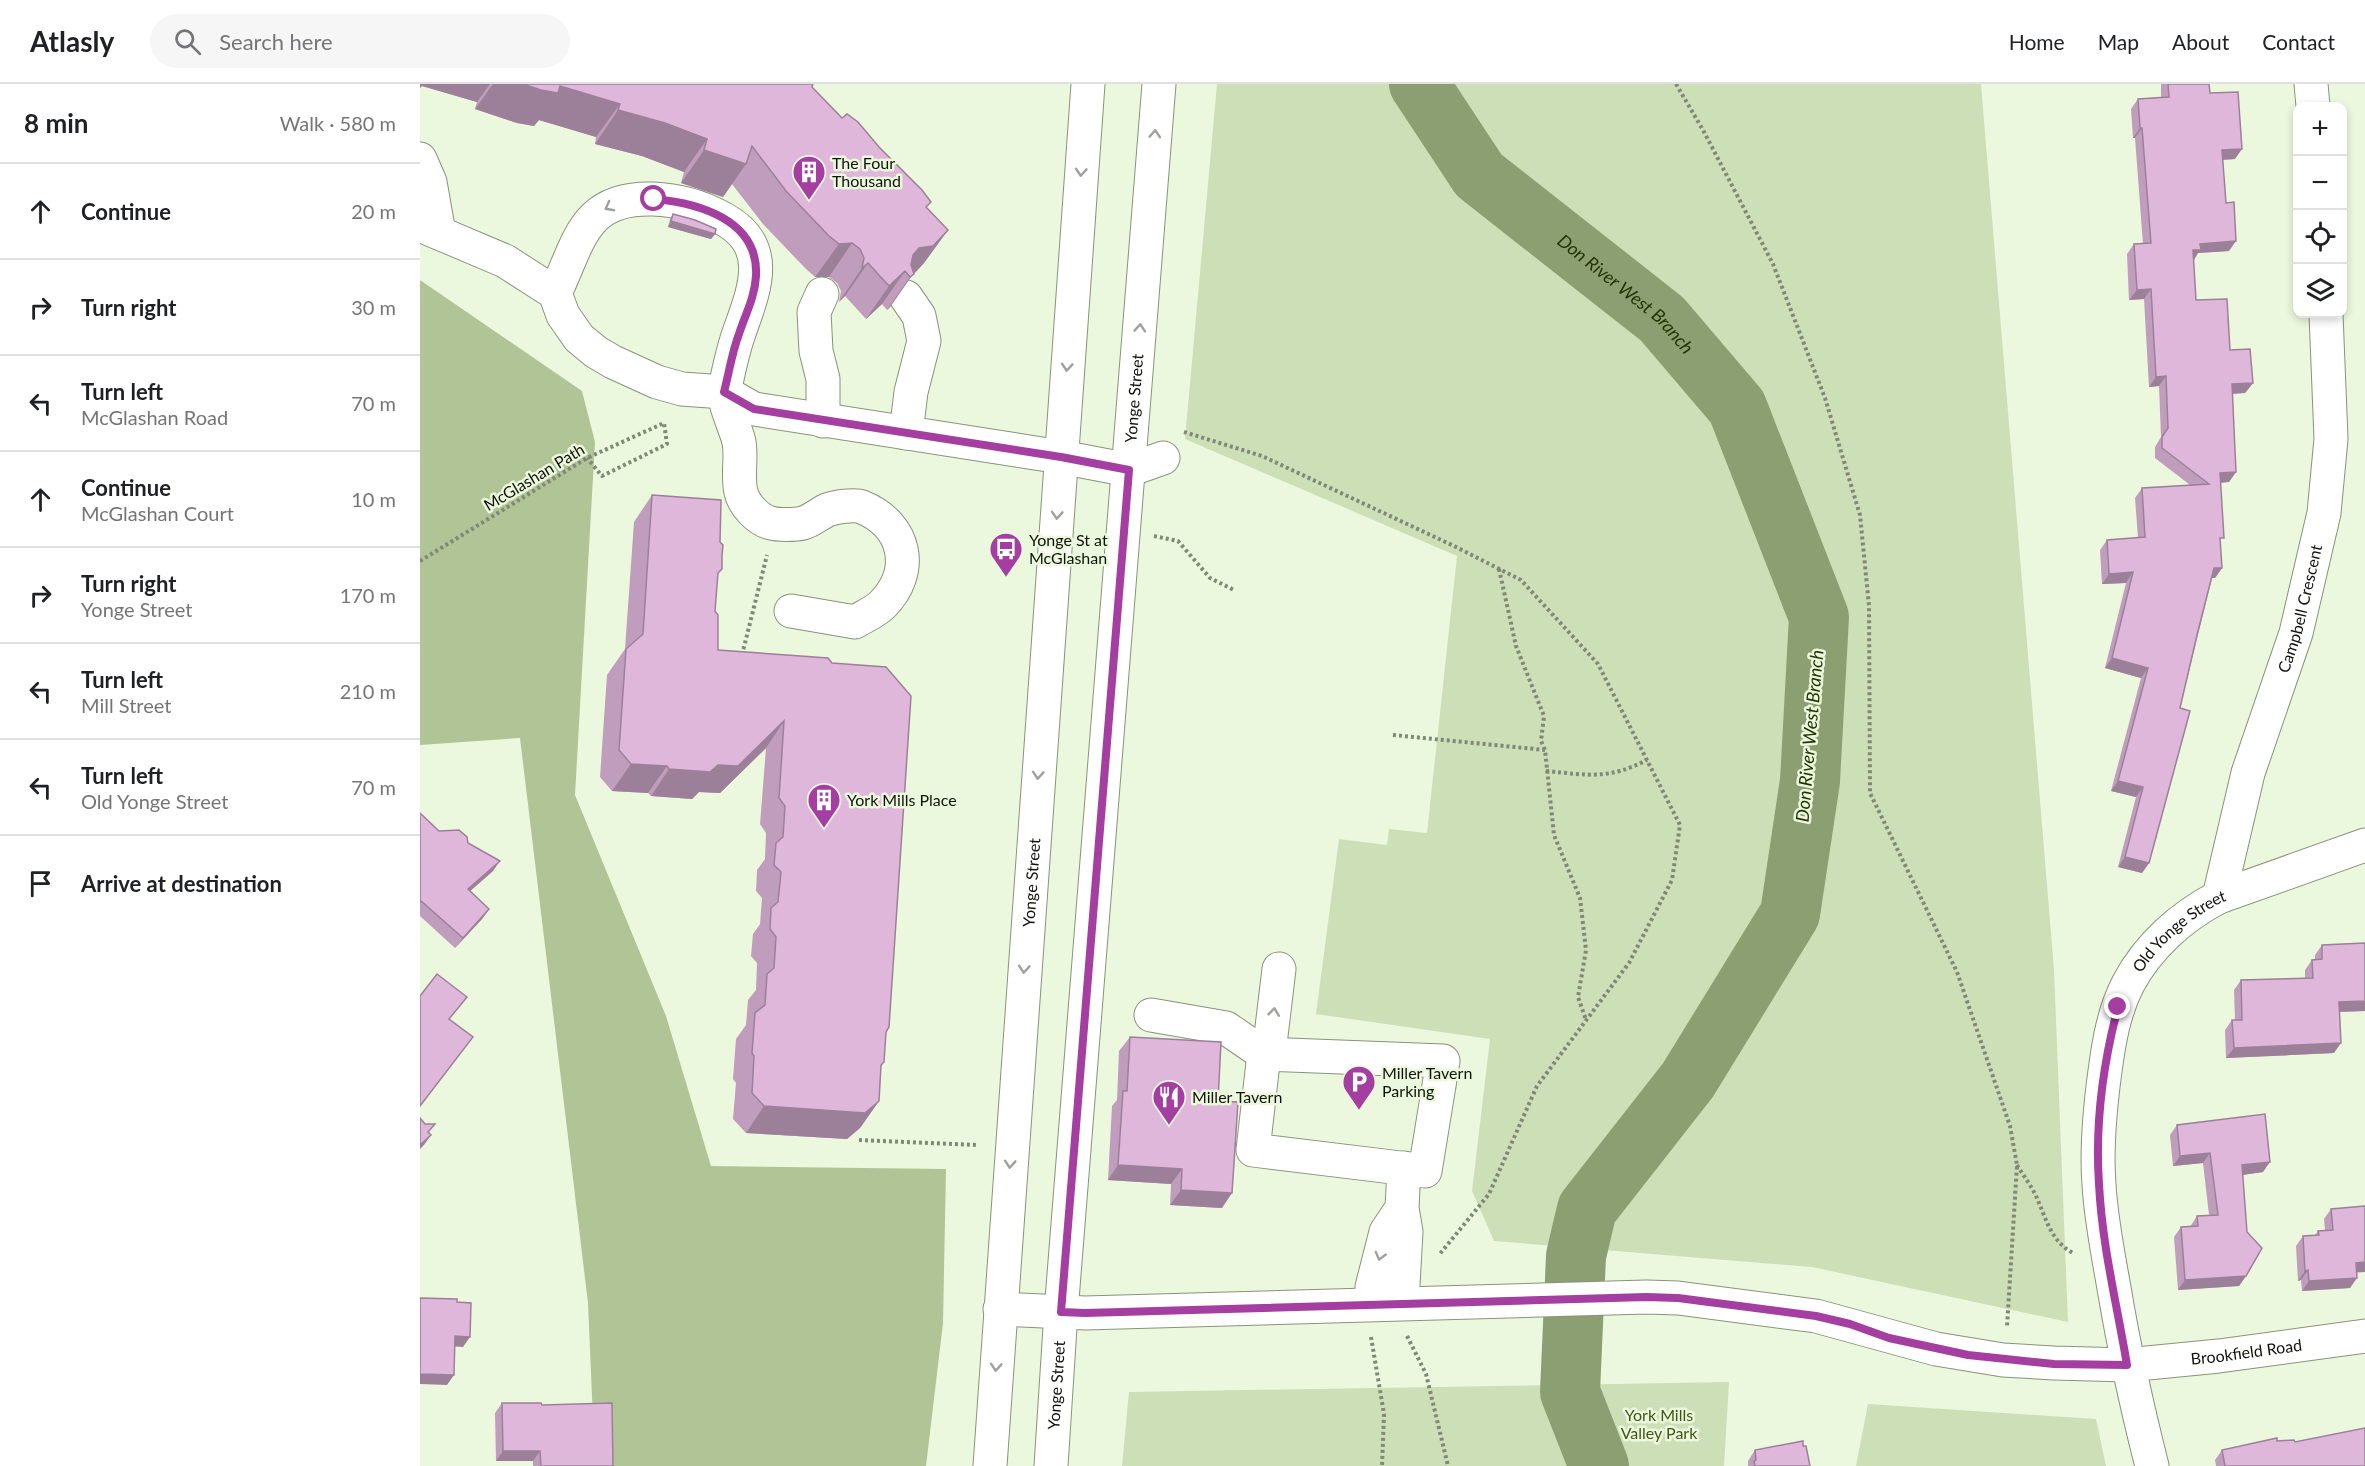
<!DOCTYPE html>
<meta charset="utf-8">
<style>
body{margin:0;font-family:Lato,sans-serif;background:#f6f6f6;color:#202124}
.controls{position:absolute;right:18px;top:18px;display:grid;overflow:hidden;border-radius:12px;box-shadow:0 3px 9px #0003}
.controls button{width:54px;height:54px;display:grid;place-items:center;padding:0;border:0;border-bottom:2px solid #e0e0e0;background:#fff;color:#202124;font:30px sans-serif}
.stop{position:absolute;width:18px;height:18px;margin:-14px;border:4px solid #a53ea1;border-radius:50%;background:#fff}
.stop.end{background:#a53ea1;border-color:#fff;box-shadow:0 2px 6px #0008}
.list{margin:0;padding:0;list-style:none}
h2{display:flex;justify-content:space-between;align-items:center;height:78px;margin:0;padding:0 24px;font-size:26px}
h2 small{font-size:20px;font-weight:400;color:#757577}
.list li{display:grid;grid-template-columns:39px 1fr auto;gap:18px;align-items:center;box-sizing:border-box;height:96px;padding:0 24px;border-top:2px solid #e0e0e0}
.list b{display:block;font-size:22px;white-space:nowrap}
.list p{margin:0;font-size:20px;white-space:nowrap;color:#757577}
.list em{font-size:20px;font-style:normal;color:#757577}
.icon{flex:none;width:33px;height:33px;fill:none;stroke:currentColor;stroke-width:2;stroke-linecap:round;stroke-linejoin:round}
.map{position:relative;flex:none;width:1945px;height:1382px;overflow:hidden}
header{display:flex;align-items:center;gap:36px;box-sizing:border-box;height:84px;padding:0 30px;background:#fff;border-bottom:2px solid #e0e0e0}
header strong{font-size:28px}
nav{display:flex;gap:33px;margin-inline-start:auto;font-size:21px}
.search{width:420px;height:54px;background:#f6f6f6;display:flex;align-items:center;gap:15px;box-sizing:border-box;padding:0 21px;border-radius:33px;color:#757577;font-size:22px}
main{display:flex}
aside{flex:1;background:#fff}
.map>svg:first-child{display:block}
</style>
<header>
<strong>Atlasly</strong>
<div class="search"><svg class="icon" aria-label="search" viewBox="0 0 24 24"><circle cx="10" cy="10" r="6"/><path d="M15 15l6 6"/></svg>Search here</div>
<nav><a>Home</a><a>Map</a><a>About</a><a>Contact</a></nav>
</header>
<main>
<aside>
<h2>8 min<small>Walk · 580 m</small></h2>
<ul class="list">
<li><svg class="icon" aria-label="ahead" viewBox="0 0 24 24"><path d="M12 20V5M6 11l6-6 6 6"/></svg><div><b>Continue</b></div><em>20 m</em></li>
<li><svg class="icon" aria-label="right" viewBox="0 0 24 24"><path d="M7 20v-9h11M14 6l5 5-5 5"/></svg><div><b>Turn right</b></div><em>30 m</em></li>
<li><svg class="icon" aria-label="left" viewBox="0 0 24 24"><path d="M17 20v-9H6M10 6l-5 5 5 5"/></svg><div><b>Turn left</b><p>McGlashan Road</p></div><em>70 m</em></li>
<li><svg class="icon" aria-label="ahead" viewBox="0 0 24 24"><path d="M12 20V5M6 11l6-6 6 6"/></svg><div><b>Continue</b><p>McGlashan Court</p></div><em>10 m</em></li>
<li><svg class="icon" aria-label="right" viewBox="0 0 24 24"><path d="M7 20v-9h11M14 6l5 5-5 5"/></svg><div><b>Turn right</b><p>Yonge Street</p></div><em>170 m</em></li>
<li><svg class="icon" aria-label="left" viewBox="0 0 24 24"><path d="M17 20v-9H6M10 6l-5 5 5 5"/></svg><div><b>Turn left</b><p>Mill Street</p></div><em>210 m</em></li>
<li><svg class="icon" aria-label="left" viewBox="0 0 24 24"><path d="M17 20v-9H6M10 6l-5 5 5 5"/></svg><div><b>Turn left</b><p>Old Yonge Street</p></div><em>70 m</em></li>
<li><svg class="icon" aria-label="arrive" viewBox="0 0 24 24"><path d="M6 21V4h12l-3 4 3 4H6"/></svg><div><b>Arrive at destination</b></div></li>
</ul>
</aside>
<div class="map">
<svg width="1945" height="1382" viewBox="0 0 1945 1382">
<rect width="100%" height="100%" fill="#ecf8dd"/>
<g fill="#cddfb7">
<polygon points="797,0 1561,0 1634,886 1648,1238 1392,1183 1074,1157 1052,1107 1070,955 896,930 919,755 967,761 969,745 1007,749 1037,472 765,355"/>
<polygon points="1309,1298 1304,1382 702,1382 709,1308"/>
<polygon points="1448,1320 1676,1335 1686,1382 1436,1382"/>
</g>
<polygon fill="#b0c496" points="0,196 162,307 175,358 155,711 246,932 291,1082 526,1085 523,1239 506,1382 175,1382 168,1219 100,654 0,661"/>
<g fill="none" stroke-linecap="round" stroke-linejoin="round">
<path stroke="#8c9f73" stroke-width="60" id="s1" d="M999,0L1059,91L1242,235L1317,323L1399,533L1390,697L1370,830L1268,996L1167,1125L1156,1172L1150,1308L1179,1382"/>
<g stroke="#88937a" stroke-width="35">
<g id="minor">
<polyline points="1891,0 1893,22"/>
<polyline points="0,75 10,98 19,149"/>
<polyline points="0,141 85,177 135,209 143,231 159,254 176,268 193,278 237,298 262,305 304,308 334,325 641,373 709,386 743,374"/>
<path d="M135,209C160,157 163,113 233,115C258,116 280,122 302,134C354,162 334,206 319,249C314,263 307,292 305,306C303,320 316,344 319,358C322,374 317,392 321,408C324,421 338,436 351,439C358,441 375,441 383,439C391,437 399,430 407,426C415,423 434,420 442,423C486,441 496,487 462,521C455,528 443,533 435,538L371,527"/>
<polyline points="402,210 394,228 396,267 403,295 403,337"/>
<polyline points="486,349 491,308 504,257 499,232 486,213"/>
<path id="s2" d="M1799,813L1828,689L1876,549L1904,429L1911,355L1906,230"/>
<polyline points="731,931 806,944 844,970 1023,977 1005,1087 833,1066 844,970 850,960 859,885"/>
<polyline points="982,1124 966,1148 952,1203 965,1219 983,1201 986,1148 982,1124 984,1084"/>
<path id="s3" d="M580,1225L665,1229L1226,1213L1258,1214L1396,1232L1516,1265L1583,1276L1634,1279L1707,1281L1799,1272L1945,1252"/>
<path id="s4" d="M1732,1382C1717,1323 1704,1264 1694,1204C1688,1170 1681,1135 1679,1101C1676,1063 1680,1024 1685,987C1689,957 1694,927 1708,900C1728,862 1762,832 1799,813L1945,761"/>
</g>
</g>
<g stroke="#88937a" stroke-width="35">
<g id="major">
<path id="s5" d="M570,1382L668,0"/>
<path id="s6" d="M631,1382L641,1228L739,0"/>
</g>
</g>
<g stroke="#808876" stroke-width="4" stroke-dasharray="3 3" stroke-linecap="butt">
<polyline points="1256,0 1283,46 1353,180 1405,314 1440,431 1449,522 1450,709 1537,888 1590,1042 1597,1081 1587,1243"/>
<polyline points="764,348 842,372 1034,462 1101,496 1178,580 1260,741 1252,796 1209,879 1117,1002 1069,1110 1019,1171"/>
<polyline points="734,452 758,457 790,494 814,506"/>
<polyline points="0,477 167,374 244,339 247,360 182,392 167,374"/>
<polyline points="1079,485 1096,562 1124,632 1121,657 1125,666 1134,751 1160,814 1166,866 1158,913 1166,936"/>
<polyline points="322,571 347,471"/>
<polyline points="973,651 1125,666"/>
<path d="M1126,687C1168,691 1188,696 1227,676"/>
<polyline points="439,1056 558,1061"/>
<path d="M1597,1081C1603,1091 1610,1100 1615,1110C1626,1133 1630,1157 1653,1169"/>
<polyline points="987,1252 1006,1290 1028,1382"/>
<polyline points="951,1253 964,1330 962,1382"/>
</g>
<use href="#minor" stroke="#fff" stroke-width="33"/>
<use href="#major" stroke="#fff" stroke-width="33"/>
</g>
<g fill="#c09dbc">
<polygon points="0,0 393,0 392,3 528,146 504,179 491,193 470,223 467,226 462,220 446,235 425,212 419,218 421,207 417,199 409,193 395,193 385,184 343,140 312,100 303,113 261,99 264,88 222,72 175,60 176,53 119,36 114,42 97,39 55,25 57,18 2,2 0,4"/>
<polygon points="1741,0 1789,0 1790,9 1815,75 1803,76 1809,167 1778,169 1773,176 1776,216 1833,299 1825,309 1812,310 1816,388 1809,398 1801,399 1800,460 1802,484 1795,494 1792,494 1760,624 1729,779 1722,789 1698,783 1716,713 1691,707 1721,594 1685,584 1706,499 1682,500 1680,466 1687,456 1718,454 1715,414 1722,404 1770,401 1735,374 1735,363 1741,353 1739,302 1729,303 1724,215 1709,216 1707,170 1714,160 1723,160 1715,54 1713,54 1711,25 1718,15 1741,13"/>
<polygon points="253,130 295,150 291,155 248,143 250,135"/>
<polygon points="232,411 300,458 302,485 297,491 295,527 298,566 408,574 466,948 464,978 461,983 459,1017 440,1044 427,1055 326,1049 313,1035 316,999 313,995 316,955 326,941 328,916 336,906 337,879 331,872 333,850 340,840 342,814 336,807 337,786 345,775 346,749 340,740 346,664 300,709 279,708 272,715 231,712 228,709 192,707 180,693 187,591 205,565 214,438"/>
<polygon points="0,729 19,747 48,759 73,787 50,807 69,825 62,835 35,864 0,832"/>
<polygon points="1945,859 1945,927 1920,928 1914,969 1806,974 1805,946 1812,936 1815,936 1814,906 1821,896 1885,894 1885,886 1892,876 1895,876 1895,871 1902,861"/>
<polygon points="710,953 798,1017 802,1124 750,1121 751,1100 688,1096 692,1022 697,1016 699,967"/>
<polygon points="1757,1041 1843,1088 1822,1091 1826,1192 1819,1202 1758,1206 1754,1153 1761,1143 1770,1143 1777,1132 1789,1131 1783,1079 1753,1082 1750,1051"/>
<polygon points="1911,1125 1936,1188 1930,1204 1882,1207 1881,1196 1878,1197 1876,1162 1883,1152 1895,1151 1898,1147 1905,1146 1904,1135"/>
<polygon points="82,1319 122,1321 193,1382 113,1382 113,1377 76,1377 75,1329"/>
<polygon points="1857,1357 1875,1358 1945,1382 1796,1382 1795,1376 1802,1366"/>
<polygon points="1383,1362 1390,1382 1328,1382 1328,1377 1335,1366"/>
</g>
<g fill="#9c8099">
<polygon points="0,0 70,0 57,18 2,2 0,4"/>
<polygon points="73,0 103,0 140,2 200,20 176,53 119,36 114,42 97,39 55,25"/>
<polygon points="198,26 245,39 287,55 264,88 222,72 175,60"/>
<polygon points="1720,44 1722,44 1715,54 1713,54"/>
<polygon points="1822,65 1815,75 1795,76 1802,66"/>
<polygon points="284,66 326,80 303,113 261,99"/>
<polygon points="251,137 295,150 291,155 248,143"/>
<polygon points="528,146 504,179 491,193 470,223 467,226 490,193 485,187 462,220 446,235 469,202 499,164"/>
<polygon points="1816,157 1809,167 1778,169 1774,176 1773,166 1780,160"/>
<polygon points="432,159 409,193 395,193 419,160"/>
<polygon points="448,179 425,212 419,218 442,184"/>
<polygon points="1731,205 1724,215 1709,216 1717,206"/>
<polygon points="1746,292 1739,302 1729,303 1736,293"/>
<polygon points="1833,299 1825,309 1805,310 1812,300"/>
<polygon points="1816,388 1809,398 1793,399 1800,389"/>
<polygon points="1794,484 1802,484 1795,494 1787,494"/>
<polygon points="1713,488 1706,499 1682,500 1689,490"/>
<polygon points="1692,574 1728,584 1721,594 1685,584"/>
<polygon points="364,637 346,664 300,709 279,708 272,715 231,712 249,685 298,681"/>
<polygon points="211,680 247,682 228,709 192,707"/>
<polygon points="1698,697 1723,703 1716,713 1691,707"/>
<polygon points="1705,773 1729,779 1722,789 1698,783"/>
<polygon points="80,777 73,787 41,815 48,805"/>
<polygon points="69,825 62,835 35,864 43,854"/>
<polygon points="1945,917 1945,927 1912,928 1919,918"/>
<polygon points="1921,959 1914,969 1806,974 1814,964"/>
<polygon points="459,1017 440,1044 427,1055 326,1049 344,1022"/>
<polygon points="11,1051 4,1061 0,1065 0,1061"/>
<polygon points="1790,1069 1783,1079 1753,1082 1760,1072"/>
<polygon points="1850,1078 1843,1088 1815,1092 1822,1081"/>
<polygon points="698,1081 762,1085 751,1100 688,1096"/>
<polygon points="761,1106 812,1109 802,1124 750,1121"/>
<polygon points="1945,1178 1945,1188 1929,1189 1936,1179"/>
<polygon points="1888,1186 1881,1196 1878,1197 1885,1187"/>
<polygon points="1826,1192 1819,1202 1758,1206 1765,1196"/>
<polygon points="1937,1194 1930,1204 1882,1207 1889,1197"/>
<polygon points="35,1252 50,1253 43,1263 28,1262"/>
<polygon points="0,1290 34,1291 27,1301 0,1300"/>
<polygon points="83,1367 120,1367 113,1377 76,1377"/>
</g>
<g fill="#dfb7db" stroke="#9c8099" stroke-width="1.5">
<polygon points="103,0 393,0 392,3 422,34 427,30 438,38 459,63 502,106 511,118 506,123 528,146 513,162 499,164 493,171 491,181 494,190 490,193 485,187 469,202 448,179 442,184 444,174 440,165 432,159 419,160 408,151 366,107 332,62 326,80 284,66 287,55 245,39 198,26 200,20 140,2 138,9 121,6"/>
<polygon points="1748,0 1789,0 1790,9 1818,8 1822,65 1802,66 1806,119 1814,118 1816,157 1780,160 1781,166 1773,166 1776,216 1807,215 1810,266 1830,265 1833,299 1812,300 1816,388 1800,389 1804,454 1800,454 1802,484 1794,484 1777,551 1760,624 1770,627 1729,779 1705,773 1723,703 1698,697 1728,584 1692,574 1713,488 1689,490 1687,456 1725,453 1722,404 1789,400 1742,364 1742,353 1748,344 1746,292 1736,293 1731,205 1717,206 1714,160 1731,159 1722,44 1720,44 1718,15 1749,13"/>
<polygon points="253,130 275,136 296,145 295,150 251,137"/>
<polygon points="232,411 301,416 300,458 303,461 302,471 302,485 298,489 295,527 298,531 298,566 408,574 412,579 466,583 491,612 469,943 466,948 464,978 461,981 459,1017 445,1029 344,1022 332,1009 334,972 332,969 335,929 345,921 347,890 354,884 356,853 350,845 351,824 358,818 361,788 354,781 356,759 363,753 365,722 359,714 364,637 318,682 298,681 290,688 249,685 247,682 211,680 199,666 206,565 223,550"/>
<polygon points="0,729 19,747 39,746 47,753 48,759 80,777 48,805 69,825 43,854 1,817 0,818"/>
<polygon points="1945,859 1945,917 1919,918 1921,959 1814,964 1812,936 1822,936 1821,896 1893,894 1892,876 1902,875 1902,861"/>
<polygon points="17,890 47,913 29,935 53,953 0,1022 0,912"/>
<polygon points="710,953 801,958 798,1017 818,1018 812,1109 761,1106 762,1085 698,1081 703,1007 707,1007"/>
<polygon points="1845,1030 1850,1078 1822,1081 1827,1148 1842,1164 1826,1192 1765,1196 1761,1143 1778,1142 1777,1132 1798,1131 1790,1069 1760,1072 1757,1041"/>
<polygon points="0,1034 5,1040 15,1040 8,1048 11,1051 0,1061"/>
<polygon points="1945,1122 1945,1178 1936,1179 1937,1194 1889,1197 1888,1186 1885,1187 1883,1152 1899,1151 1898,1147 1913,1146 1911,1125"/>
<polygon points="0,1214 37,1215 37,1218 51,1219 50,1253 35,1252 34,1291 0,1290"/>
<polygon points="82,1319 121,1319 122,1321 192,1319 193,1382 121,1382 120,1367 83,1367"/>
<polygon points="1945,1344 1945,1382 1805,1382 1802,1366 1857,1354 1857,1357 1874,1356 1875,1358"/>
<polygon points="1383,1357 1383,1362 1386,1362 1390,1382 1335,1382 1334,1377 1336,1376 1335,1366"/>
</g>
<defs><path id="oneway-chevron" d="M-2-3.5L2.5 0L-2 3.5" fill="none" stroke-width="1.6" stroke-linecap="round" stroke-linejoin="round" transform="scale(1.5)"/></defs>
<g stroke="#9fa19d">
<use href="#oneway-chevron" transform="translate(735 50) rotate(-86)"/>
<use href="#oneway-chevron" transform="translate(661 88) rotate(94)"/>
<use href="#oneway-chevron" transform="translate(189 123) rotate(152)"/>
<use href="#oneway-chevron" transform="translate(720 244) rotate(-86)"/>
<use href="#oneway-chevron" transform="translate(647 283) rotate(94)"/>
<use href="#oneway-chevron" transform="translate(637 431) rotate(94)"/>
<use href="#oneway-chevron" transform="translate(618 691) rotate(94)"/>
<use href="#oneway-chevron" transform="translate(604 885) rotate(94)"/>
<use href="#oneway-chevron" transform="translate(854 928) rotate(-83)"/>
<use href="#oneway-chevron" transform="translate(590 1080) rotate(94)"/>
<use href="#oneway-chevron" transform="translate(960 1172) rotate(105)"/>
<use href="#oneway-chevron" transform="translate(576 1283) rotate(94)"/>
</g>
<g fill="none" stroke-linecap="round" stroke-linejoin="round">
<path stroke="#a53ea1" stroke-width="8" d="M234,115C279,119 339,136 336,192C335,213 325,231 319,250C312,268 309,289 304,308L334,325L641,373L709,386L641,1228L665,1229L1226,1213L1258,1214L1396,1232L1430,1240L1469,1254L1548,1271L1634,1280L1707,1281C1697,1221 1682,1161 1679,1100C1675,1041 1683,980 1698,923"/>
</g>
<defs>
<g id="building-pin" transform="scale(1.725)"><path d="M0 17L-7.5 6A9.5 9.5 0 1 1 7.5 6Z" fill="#a53ea1" stroke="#ecf8dd"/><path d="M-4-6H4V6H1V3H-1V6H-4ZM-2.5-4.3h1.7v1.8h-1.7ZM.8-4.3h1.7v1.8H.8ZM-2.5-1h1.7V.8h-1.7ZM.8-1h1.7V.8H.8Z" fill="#fff"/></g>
<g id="bus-pin" transform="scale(1.725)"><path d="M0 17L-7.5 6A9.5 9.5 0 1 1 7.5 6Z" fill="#a53ea1" stroke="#ecf8dd"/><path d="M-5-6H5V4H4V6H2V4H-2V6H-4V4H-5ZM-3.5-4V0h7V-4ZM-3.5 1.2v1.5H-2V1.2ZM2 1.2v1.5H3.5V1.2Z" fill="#fff"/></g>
<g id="parking-pin" transform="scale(1.725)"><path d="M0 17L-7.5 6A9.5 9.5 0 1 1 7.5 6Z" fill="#a53ea1" stroke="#ecf8dd"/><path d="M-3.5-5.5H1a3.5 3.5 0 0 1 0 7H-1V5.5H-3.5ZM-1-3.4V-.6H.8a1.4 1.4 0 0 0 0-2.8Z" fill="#fff"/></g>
<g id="restaurant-pin" transform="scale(1.725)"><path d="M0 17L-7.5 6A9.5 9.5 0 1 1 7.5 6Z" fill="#a53ea1" stroke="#ecf8dd"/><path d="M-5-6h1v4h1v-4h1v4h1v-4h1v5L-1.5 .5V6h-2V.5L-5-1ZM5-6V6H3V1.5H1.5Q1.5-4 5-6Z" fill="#fff"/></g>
</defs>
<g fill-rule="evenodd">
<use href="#building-pin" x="389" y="88"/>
<use href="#bus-pin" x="586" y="465"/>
<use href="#building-pin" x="404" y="716"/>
<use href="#parking-pin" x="939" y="998"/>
<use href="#restaurant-pin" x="749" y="1013"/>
</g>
<g text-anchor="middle" stroke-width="5" stroke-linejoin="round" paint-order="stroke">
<g font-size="16" fill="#0f130a" stroke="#ecf8dd" text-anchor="start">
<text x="412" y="85">The Four<tspan x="412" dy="18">Thousand</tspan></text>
<text x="609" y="462">Yonge St at<tspan x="609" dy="18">McGlashan</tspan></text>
<text x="427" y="722">York Mills Place</text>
<text x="962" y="995">Miller Tavern<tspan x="962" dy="18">Parking</tspan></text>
<text x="772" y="1019">Miller Tavern</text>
</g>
<g font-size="16" fill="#0f130a" stroke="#ecf8dd">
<text dy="6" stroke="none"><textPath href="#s6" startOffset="1071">Yonge Street</textPath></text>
<text transform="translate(114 393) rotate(-31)" y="6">McGlashan Path</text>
<text dy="6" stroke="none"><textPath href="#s2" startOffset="300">Campbell Crescent</textPath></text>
<text dy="6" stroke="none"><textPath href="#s5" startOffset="585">Yonge Street</textPath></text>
<text dy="6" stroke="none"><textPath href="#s4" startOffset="566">Old Yonge Street</textPath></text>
<text dy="6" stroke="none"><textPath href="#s3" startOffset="1254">Brookfield Road</textPath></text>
<text dy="6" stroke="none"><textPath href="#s6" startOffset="81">Yonge Street</textPath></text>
</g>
<g font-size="16" fill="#3f5612" stroke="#ecf8dd">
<text x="1239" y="1337">York Mills<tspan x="1239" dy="18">Valley Park</tspan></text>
</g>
<g font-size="18" font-style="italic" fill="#243400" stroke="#ecf8dd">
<text dy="6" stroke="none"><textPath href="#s1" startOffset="298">Don River West Branch</textPath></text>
<text transform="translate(1390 652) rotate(-85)" y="6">Don River West Branch</text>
</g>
</g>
</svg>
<div class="controls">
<button>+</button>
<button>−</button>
<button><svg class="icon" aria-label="locate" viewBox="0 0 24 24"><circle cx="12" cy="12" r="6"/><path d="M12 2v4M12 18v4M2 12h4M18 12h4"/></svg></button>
<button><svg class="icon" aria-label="layers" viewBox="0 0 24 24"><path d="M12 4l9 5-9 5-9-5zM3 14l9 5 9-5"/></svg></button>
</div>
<div class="stop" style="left:234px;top:115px"></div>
<div class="stop end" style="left:1698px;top:923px"></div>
</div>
</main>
